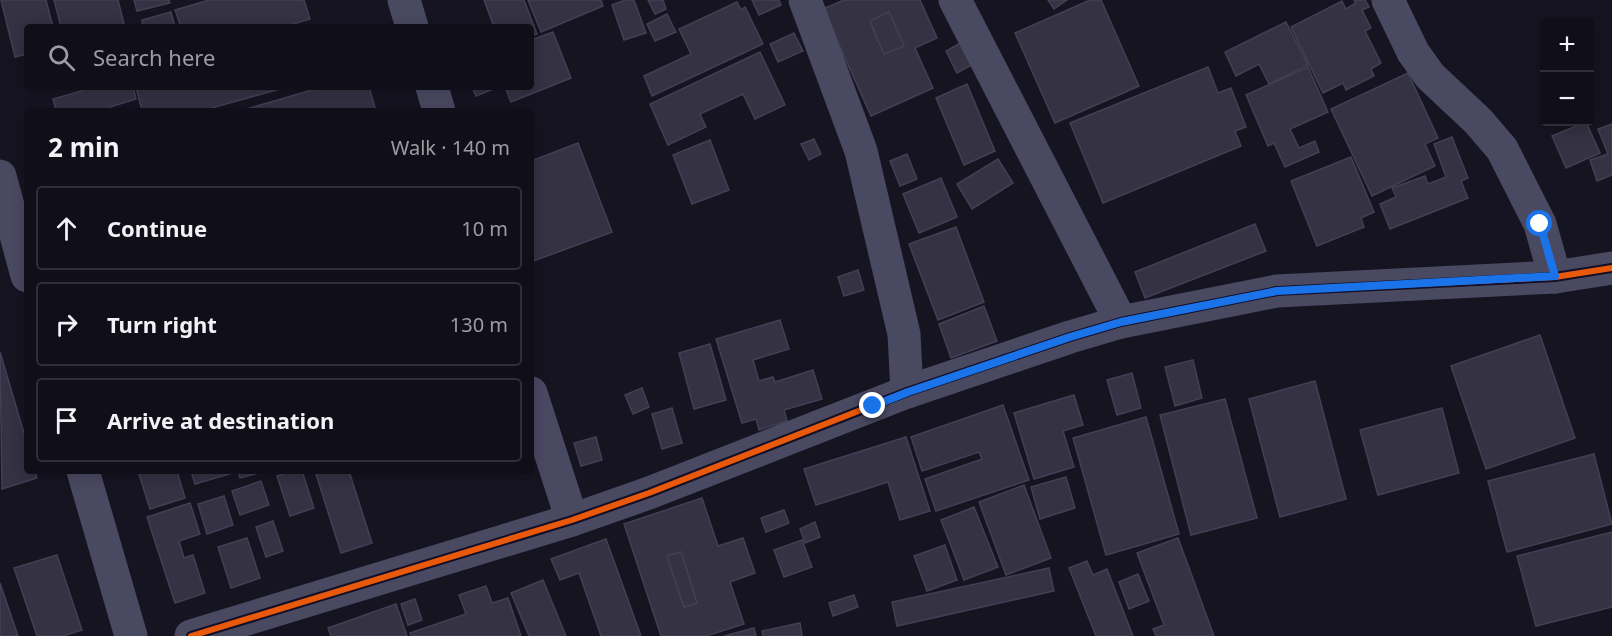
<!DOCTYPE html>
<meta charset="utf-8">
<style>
body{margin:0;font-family:"Noto Sans",sans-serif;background:#191822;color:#f1f3f6}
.controls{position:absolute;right:18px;top:18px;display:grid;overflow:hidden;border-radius:6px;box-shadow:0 3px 15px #0003}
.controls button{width:54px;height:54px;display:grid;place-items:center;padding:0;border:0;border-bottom:2px solid #302f38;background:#100f19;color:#f1f3f6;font:30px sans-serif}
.stop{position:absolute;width:18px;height:18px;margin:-14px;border:4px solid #1a73e8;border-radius:50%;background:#fff}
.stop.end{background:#1a73e8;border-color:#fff;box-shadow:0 2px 6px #0008}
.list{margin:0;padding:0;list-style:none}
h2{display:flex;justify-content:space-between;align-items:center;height:78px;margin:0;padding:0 24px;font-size:26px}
h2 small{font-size:20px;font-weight:400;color:#9c9ca2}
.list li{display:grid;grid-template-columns:39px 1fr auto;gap:18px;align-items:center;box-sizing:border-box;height:84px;margin:0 12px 12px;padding:0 12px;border:2px solid #302f38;border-radius:6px}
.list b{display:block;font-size:22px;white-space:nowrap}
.list em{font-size:20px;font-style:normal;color:#9c9ca2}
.icon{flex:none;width:33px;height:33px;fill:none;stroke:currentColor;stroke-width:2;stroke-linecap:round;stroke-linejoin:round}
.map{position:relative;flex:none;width:1612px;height:636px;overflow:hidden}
.search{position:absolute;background:#100f19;box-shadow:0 3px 15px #0003;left:24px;top:24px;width:510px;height:66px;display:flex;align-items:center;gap:15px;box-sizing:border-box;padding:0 21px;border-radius:6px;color:#9c9ca2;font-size:22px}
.panel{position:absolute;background:#100f19;box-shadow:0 3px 15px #0003;left:24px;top:108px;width:510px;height:366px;border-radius:6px}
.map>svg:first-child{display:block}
</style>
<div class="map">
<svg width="1612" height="636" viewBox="0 0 1612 636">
<rect width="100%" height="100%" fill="#161421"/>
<g fill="#343243" stroke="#433f54" stroke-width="1.5" fill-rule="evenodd">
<polygon points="1,0 46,0 53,27 27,27 27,54 15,57"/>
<polygon points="54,0 118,0 124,24 111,27 61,27"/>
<polygon points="134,0 169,0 170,3 137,11"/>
<polygon points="209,0 304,0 310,19 284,27 181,27 175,10"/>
<polygon points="484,0 524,0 537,34 531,36 531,27 494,27"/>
<polygon points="528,0 601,0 603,6 541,32"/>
<polygon points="625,0 634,0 646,33 624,40 612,5"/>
<polygon points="648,0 663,0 666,9 655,14"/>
<polygon points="752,0 779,0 781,5 759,15"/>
<path d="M844,0H920L937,38L915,48L933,88L871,116L823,9ZM889,12L904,46L884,54L870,21Z"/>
<polygon points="1048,0 1067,0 1054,9"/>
<polygon points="1090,0 1101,0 1139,86 1055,123 1015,33"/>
<polygon points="1354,0 1365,0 1369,7 1362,10 1371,28 1365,31 1381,63 1371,69 1374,76 1346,90 1343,83 1323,93 1291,27 1342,1 1346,9 1356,3"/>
<polygon points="737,2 741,10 745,7 763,44 652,96 644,76 691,54 679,29"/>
<polygon points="171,12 175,27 143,27 142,20"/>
<polygon points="889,12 904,46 884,54 870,21"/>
<polygon points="667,14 676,32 655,41 647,24"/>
<polygon points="1286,22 1308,65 1269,84 1259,64 1236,76 1225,52"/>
<polygon points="553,32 571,78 511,102 505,87 531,87 531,40"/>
<polygon points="794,33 803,51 778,62 770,44"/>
<polygon points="962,42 975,63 957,73 946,51"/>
<polygon points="760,52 785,105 755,119 743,94 700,114 706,127 668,145 650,104"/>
<polygon points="1208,67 1218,93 1231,88 1246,127 1235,131 1241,146 1103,203 1070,123"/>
<polygon points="1308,67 1328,112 1290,129 1299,148 1315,141 1319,152 1285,167 1274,143 1268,146 1246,95"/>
<polygon points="1408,73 1438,138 1425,144 1435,166 1372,196 1331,109"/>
<polygon points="967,84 995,151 964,165 936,98"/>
<polygon points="95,87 133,87 136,99 110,107 111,111 56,111 53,99"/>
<polygon points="136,87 287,87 201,111 142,111"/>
<polygon points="322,87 369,87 376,111 240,111"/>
<polygon points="472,87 498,87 476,96"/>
<polygon points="1586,122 1600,153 1566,168 1552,136"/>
<polygon points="1612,124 1612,175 1597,181 1590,160 1608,154 1598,129"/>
<polygon points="1452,137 1468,178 1461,181 1468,198 1390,229 1380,204 1396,197 1392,188 1425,176 1428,184 1446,177 1434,144"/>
<polygon points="814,139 821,154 809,160 801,144"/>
<polygon points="710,140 729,190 692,204 673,155"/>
<polygon points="578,143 612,232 531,262 531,161"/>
<polygon points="907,154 917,179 900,186 890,161"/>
<polygon points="1351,157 1374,212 1361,218 1364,227 1317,246 1291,181"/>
<polygon points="998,159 1013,183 972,209 957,184"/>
<polygon points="941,178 957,217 919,233 903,194"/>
<polygon points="1255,224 1266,251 1145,298 1135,272"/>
<polygon points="956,227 984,302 938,320 909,244"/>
<polygon points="858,270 864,290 844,296 838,277"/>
<polygon points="984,306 997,341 951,358 939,324"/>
<polygon points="780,320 789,349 753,360 759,381 773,377 775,382 813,370 822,399 784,410 787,421 759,430 756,419 742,423 716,339"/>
<polygon points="1540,335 1575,438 1486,469 1451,366"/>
<polygon points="710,344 726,400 694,409 679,353"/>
<polygon points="0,352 27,443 27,471 35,471 37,478 2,489"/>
<polygon points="1193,360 1202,398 1175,406 1165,367"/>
<polygon points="1132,373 1141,408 1117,415 1107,380"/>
<polygon points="1315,381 1346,499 1280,517 1249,399"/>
<polygon points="642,388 649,407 633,414 625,395"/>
<polygon points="1074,395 1083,425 1063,431 1074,467 1034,479 1014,413"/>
<polygon points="1225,399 1257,518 1191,535 1160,415"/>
<polygon points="1003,405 1029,480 936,511 925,479 982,459 979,452 922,471 911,437"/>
<polygon points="672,408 682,443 662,449 652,414"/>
<polygon points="1442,408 1459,473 1378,495 1360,430"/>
<polygon points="1146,417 1179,534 1106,555 1073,438"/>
<polygon points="596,437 602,460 581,466 574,443"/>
<polygon points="906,437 930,511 900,520 888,482 816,505 804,469"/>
<polygon points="1594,454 1612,524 1507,552 1488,481"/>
<polygon points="138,471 177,471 185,498 150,509"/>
<polygon points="191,471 233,471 233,473 195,484"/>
<polygon points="238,471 258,471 259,473 240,478"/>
<polygon points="292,471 302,471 314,508 290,516 277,476"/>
<polygon points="315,471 349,471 372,543 341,553"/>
<polygon points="1066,477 1075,508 1040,519 1031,487"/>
<polygon points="261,481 269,505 240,515 232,491"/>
<polygon points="1024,485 1051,558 1006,575 979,502"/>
<polygon points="224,496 233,525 207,534 198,504"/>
<path d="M702,498L718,546L743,538L755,573L730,582L744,624L706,636H661L624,524ZM681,552L697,603L684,607L667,556Z"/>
<polygon points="190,503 200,534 179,541 184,558 193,555 205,593 175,603 147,517"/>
<polygon points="974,507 998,567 964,580 941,520"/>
<polygon points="784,510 789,523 766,532 761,518"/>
<polygon points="273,521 283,551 266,557 256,527"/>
<polygon points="815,522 820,537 805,543 800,529"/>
<polygon points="1612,532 1612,607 1536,626 1517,556"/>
<polygon points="247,538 260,578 231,588 218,547"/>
<polygon points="1178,538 1214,636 1156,636 1153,629 1164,625 1137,553"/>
<polygon points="606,539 641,636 601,636 579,573 560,580 551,559"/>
<polygon points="802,540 812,567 784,577 774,550"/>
<polygon points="945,545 957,580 927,591 914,556"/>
<polygon points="681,552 697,603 684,607 667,556"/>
<polygon points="57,555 82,630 63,636 37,636 14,568"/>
<polygon points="1087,561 1093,575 1107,569 1133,636 1096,636 1069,568"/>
<polygon points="1049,568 1054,591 897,626 892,602"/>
<polygon points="1138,574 1149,601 1129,609 1119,582"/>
<polygon points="543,580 566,636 529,636 511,593"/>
<polygon points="0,583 18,636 0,636"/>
<polygon points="486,586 492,603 508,598 521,636 411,636 410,633 466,614 459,595"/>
<polygon points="854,595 858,607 833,616 829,603"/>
<polygon points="415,599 422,620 408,625 401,604"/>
<polygon points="396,604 407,636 331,636 328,628"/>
<polygon points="800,623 802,636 763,636 762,631"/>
<polygon points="754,628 756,636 724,636"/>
</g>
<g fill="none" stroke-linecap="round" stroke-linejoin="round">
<g stroke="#4a4962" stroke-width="33">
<polyline points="404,0 412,27"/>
<polyline points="805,0 861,151 904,334 907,392"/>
<polyline points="955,0 1121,322"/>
<polyline points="1388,0 1413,52 1430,76 1478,121 1502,149 1540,224 1555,277"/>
<polyline points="432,87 439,111"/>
<polyline points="0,176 27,276"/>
<polyline points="531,393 572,520"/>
<polyline points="83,471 131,636"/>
<polyline points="191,636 572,520 649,493 907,392 1070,337 1121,322 1277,291 1555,277 1612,268"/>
</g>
<g stroke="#130f26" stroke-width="10">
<polyline id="cycleway" points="191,636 572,520 649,493 907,392 1070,337 1121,322 1277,291 1555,277 1612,268"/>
</g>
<use href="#cycleway" stroke="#e8590c" stroke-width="6"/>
</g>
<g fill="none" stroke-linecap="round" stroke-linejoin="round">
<polyline stroke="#1a73e8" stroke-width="8" points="873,406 908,392 1070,337 1121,322 1277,291 1555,276 1540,224"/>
</g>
</svg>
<div class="controls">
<button>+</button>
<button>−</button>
</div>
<div class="stop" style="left:1540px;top:224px"></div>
<div class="stop end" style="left:873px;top:406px"></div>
<div class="search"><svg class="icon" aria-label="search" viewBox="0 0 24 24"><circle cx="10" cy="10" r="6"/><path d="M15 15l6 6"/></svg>Search here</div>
<section class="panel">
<h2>2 min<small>Walk · 140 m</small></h2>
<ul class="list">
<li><svg class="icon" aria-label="ahead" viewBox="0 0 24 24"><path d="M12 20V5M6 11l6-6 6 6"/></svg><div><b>Continue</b></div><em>10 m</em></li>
<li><svg class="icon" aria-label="right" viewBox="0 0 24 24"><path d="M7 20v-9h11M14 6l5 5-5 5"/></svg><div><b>Turn right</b></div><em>130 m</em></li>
<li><svg class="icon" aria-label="arrive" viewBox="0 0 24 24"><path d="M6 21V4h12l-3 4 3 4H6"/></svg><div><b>Arrive at destination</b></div></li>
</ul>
</section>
</div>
